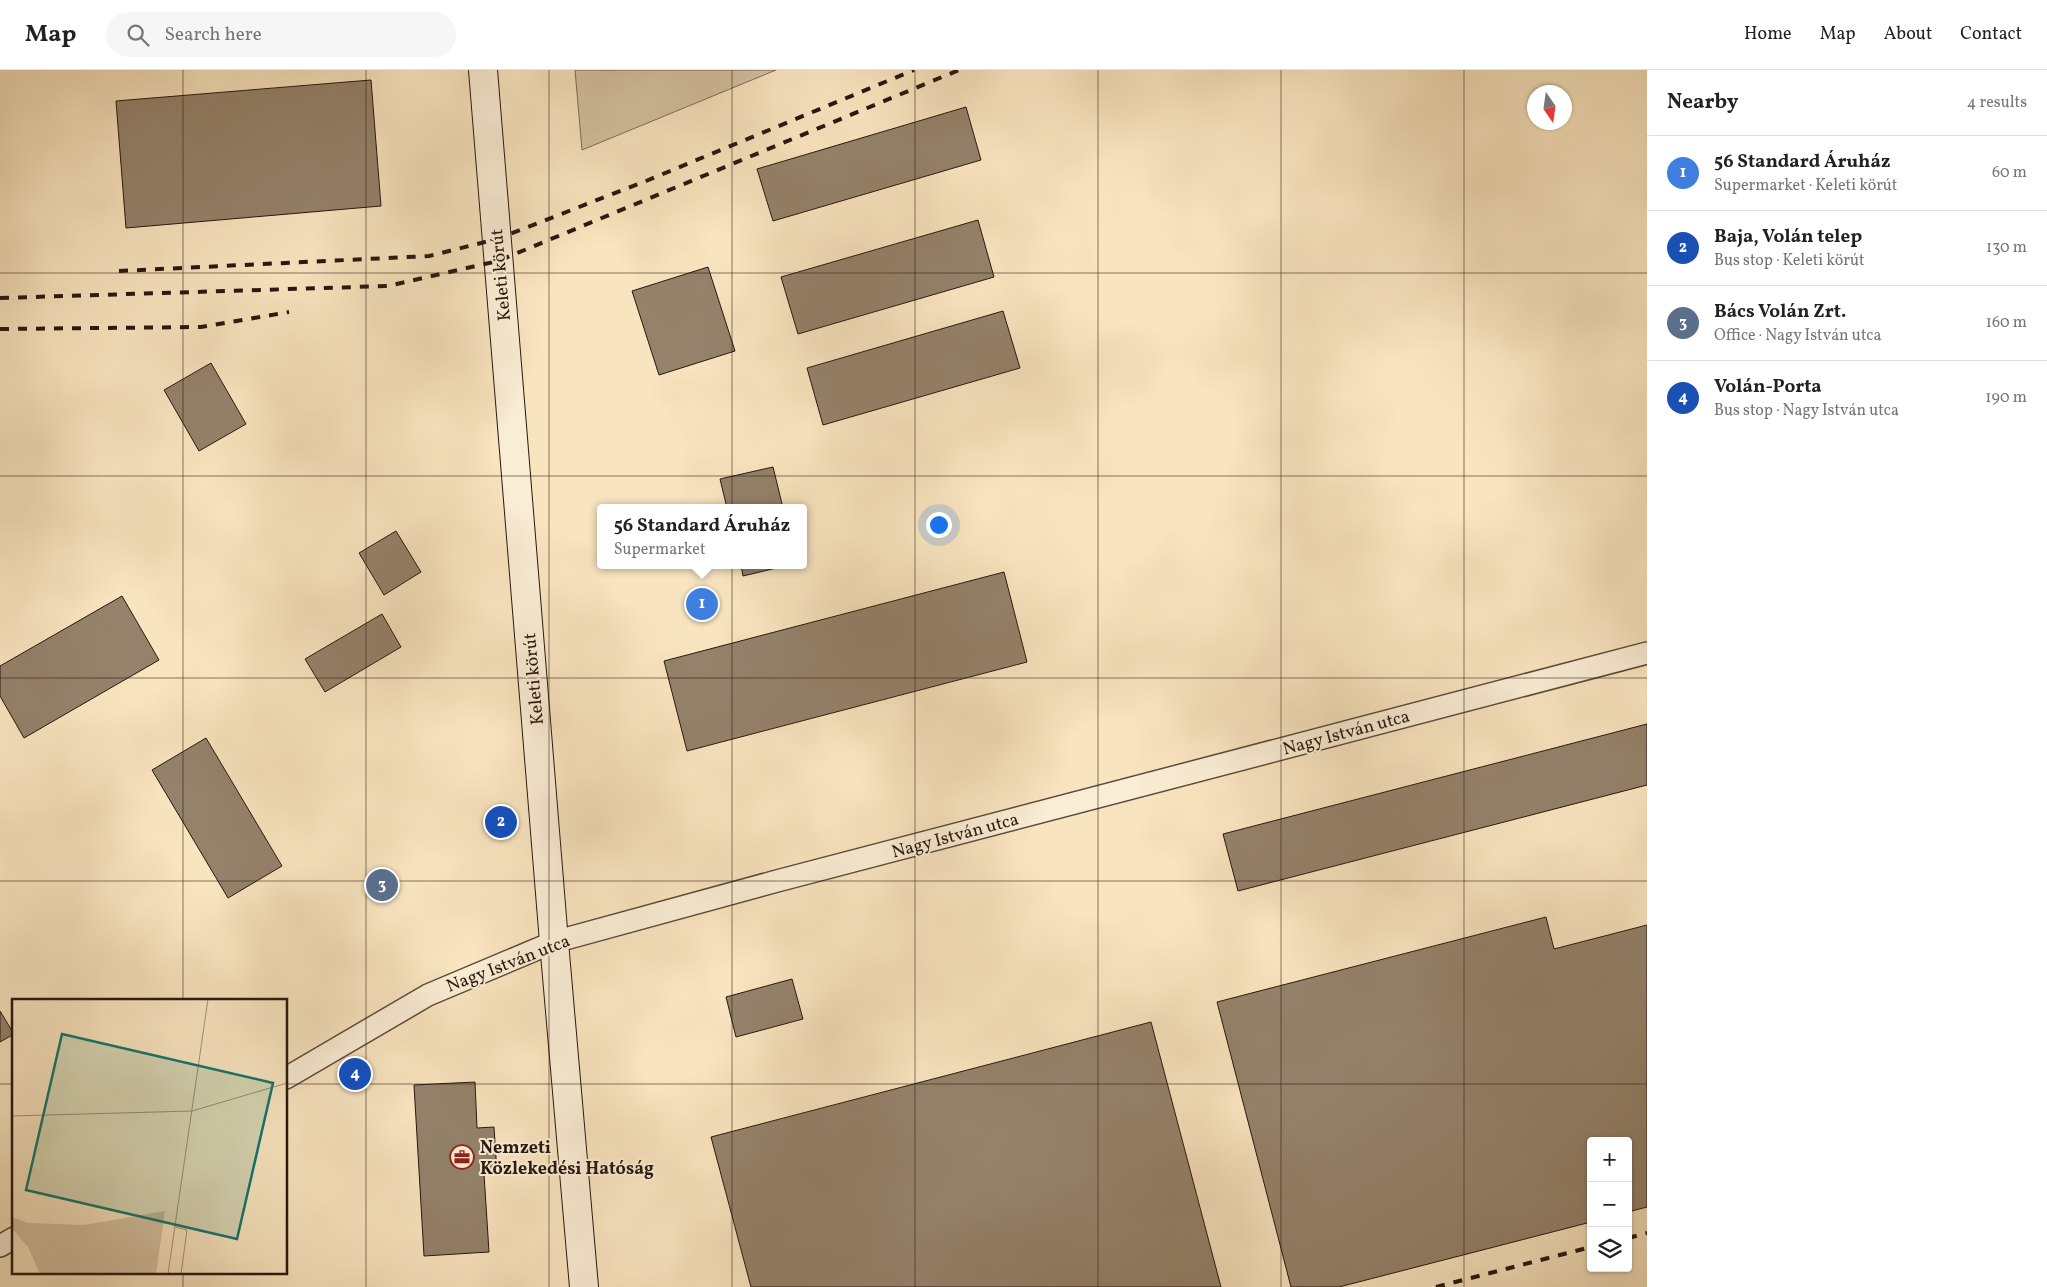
<!DOCTYPE html>
<meta charset="utf-8">
<style>
body{margin:0;font-family:Vollkorn,serif;background:#f6f6f6;color:#222}
.controls{position:absolute;right:15px;bottom:15px;display:grid;overflow:hidden;border-radius:5px;box-shadow:0 1px 4px #0004}
.controls button{width:45px;height:45px;display:grid;place-items:center;padding:0;border:0;border-bottom:1px solid #e0e0e0;background:#fff;color:#222;font:25px sans-serif}
.compass{position:absolute;left:1527px;top:15px;width:45px;height:45px;border-radius:50%;background:#fff;box-shadow:0 1px 4px #0004;rotate:167deg}
.you{position:absolute;left:938px;top:454px;width:18px;height:18px;margin:-12px;border:4px solid #fff;border-radius:50%;background:#1a73e8;box-shadow:0 0 0 8px #1a73e833}
.badge{display:grid;place-items:center;width:32px;height:32px;border-radius:50%;background:#7c3aed;color:#fff;font-size:16px;font-weight:700}
.pin{position:absolute;translate:-50% -50%;border:2px solid #fff;box-shadow:0 1px 5px #0006}
.popup{position:absolute;left:597px;top:434px;width:210px;height:65px;box-sizing:border-box;display:grid;place-content:center;border-radius:5px;background:#fff;filter:drop-shadow(0 1px 4px #0005);font-size:16px;white-space:nowrap;color:#767676}
.popup b{font-size:19px;color:#222}
.popup::after{content:'';position:absolute;left:50%;top:100%;margin-left:-10px;border:10px solid transparent;border-top-color:#fff}
.list{margin:0;padding:0;list-style:none}
h2{display:flex;justify-content:space-between;align-items:center;height:65px;margin:0;padding:0 20px;font-size:21px}
h2 small{font-size:16px;font-weight:400;color:#767676}
.list li{display:grid;grid-template-columns:32px 1fr auto;gap:15px;align-items:center;box-sizing:border-box;height:75px;padding:0 20px;border-top:1px solid #e0e0e0}
.list b{display:block;font-size:19px;white-space:nowrap}
.list p{margin:0;font-size:16px;white-space:nowrap;color:#767676}
.list em{font-size:16px;font-style:normal;color:#767676}
.icon{flex:none;width:28px;height:28px;fill:none;stroke:currentColor;stroke-width:2;stroke-linecap:round;stroke-linejoin:round}
.map{position:relative;flex:none;width:1647px;height:1217px;overflow:hidden}
header{display:flex;align-items:center;gap:30px;box-sizing:border-box;height:70px;padding:0 25px;background:#fff;border-bottom:1px solid #e0e0e0}
header strong{font-size:24px}
nav{display:flex;gap:28px;margin-inline-start:auto;font-size:18px}
.search{width:350px;height:45px;background:#f6f6f6;display:flex;align-items:center;gap:12px;box-sizing:border-box;padding:0 18px;border-radius:28px;color:#767676;font-size:19px}
main{display:flex}
aside{flex:1;background:#fff}
.map>svg:first-child{display:block}
</style>
<header>
<strong>Map</strong>
<div class="search"><svg class="icon" aria-label="search" viewBox="0 0 24 24"><circle cx="10" cy="10" r="6"/><path d="M15 15l6 6"/></svg>Search here</div>
<nav><a>Home</a><a>Map</a><a>About</a><a>Contact</a></nav>
</header>
<main>
<div class="map">
<svg width="1647" height="1217" viewBox="0 0 1647 1217">
<rect width="100%" height="100%" fill="#f8e4bf"/>
<filter id="stains"><feTurbulence type="fractalNoise" baseFrequency=".004" numOctaves="4"/><feColorMatrix values="0 0 0 0 .2 0 0 0 0 .09 0 0 0 0 .02 0 0 0 .5 -.17"/></filter>
<radialGradient id="worn" r=".72"><stop offset=".6" stop-color="#630" stop-opacity="0"/><stop offset="1" stop-color="#630" stop-opacity=".3"/></radialGradient>
<polygon fill="#d4c1a1" stroke="#7e6c58" points="575,0 776,0 582,80"/>
<g fill="#94826b" stroke="#27170f">
<polygon points="371,10 381,136 126,158 116,31"/>
<polygon points="966,37 981,90 773,151 757,99"/>
<polygon points="978,150 994,207 798,264 781,207"/>
<polygon points="708,197 735,281 659,305 632,221"/>
<polygon points="1003,241 1020,298 823,355 807,298"/>
<polygon points="211,293 246,354 199,381 164,320"/>
<polygon points="773,397 783,438 727,438 720,409"/>
<polygon points="396,461 421,502 384,525 359,483"/>
<polygon points="741,495 789,495 743,506"/>
<polygon points="1004,502 1027,592 687,681 664,591"/>
<polygon points="122,526 159,590 24,668 0,626 0,596"/>
<polygon points="382,544 401,577 325,622 305,589"/>
<polygon points="1647,654 1647,715 1238,821 1223,764"/>
<polygon points="206,668 282,796 228,828 152,700"/>
<polygon points="1546,847 1554,879 1647,855 1647,1137 1628,1142 1628,1071 1591,1071 1591,1152 1339,1217 1291,1217 1217,932"/>
<polygon points="792,909 803,949 736,967 726,927"/>
<polygon points="0,941 14,964 0,972"/>
<polygon points="1151,952 1221,1217 751,1217 711,1067"/>
<polygon points="475,1012 477,1058 494,1057 497,1103 484,1104 489,1182 424,1186 414,1015"/>
</g>
<g fill="none" stroke-linecap="round" stroke-linejoin="round">
<g stroke="#5b4a3b" stroke-width="24">
<g id="minor">
<polyline points="286,1008 428,925 554,872 777,811 1647,583"/>
<polyline points="0,1176 14,1168"/>
</g>
</g>
<g stroke="#27170f" stroke-width="30">
<polyline id="secondary" points="483,0 554,872 584,1217"/>
</g>
<use href="#minor" stroke="#faedd5" stroke-width="21"/>
<use href="#secondary" stroke="#faedd5" stroke-width="28"/>
<g stroke="#27170f" stroke-width="4" stroke-dasharray="9 9" stroke-linecap="butt">
<polyline points="119,201 429,186 497,169 646,111 914,0"/>
<polyline points="0,228 388,216 498,191 959,0"/>
<polyline points="0,259 201,257 289,242"/>
<polyline points="1628,1168 1647,1163"/>
<polyline points="1436,1217 1591,1177"/>
</g>
</g>
<path fill="none" stroke="#27170f" stroke-width="1" stroke-opacity="0.55" d="M183,0V931M366,0V1217M549,0V1217M732,0V1217M915,0V1217M1098,0V1217M1281,0V1217M1464,0V1217M0,203H1647M0,406H1647M0,608H1647M0,811H1647M0,1014H14M286,1014H1647M183,1203V1217"/>
<defs>
<g id="office-ring" transform="scale(1.25)"><circle r="9.5" fill="#faedd5" stroke="#8f2418" stroke-width="1.5"/><path d="M-6-3h4V-5.5h4V-3h4V5H-6ZM-1-4.5V-3h2v-1.5ZM-6 0V1H6V0Z" fill="#8f2418"/></g>
</defs>
<g fill-rule="evenodd">
<use href="#office-ring" x="462" y="1087"/>
</g>
<g text-anchor="middle" stroke-width="4" stroke-linejoin="round" paint-order="stroke">
<g font-size="18" fill="#27170f" stroke="#faedd5">
<text transform="translate(500 205) rotate(-95)" y="6">Keleti körút</text>
<text transform="translate(533 609) rotate(-95)" y="6">Keleti körút</text>
<text transform="translate(1346 662) rotate(-15)" y="6">Nagy István utca</text>
<text transform="translate(955 765) rotate(-15)" y="6">Nagy István utca</text>
<text transform="translate(508 893) rotate(-21)" y="6">Nagy István utca</text>
</g>
<g font-size="18" font-weight="bold" fill="#27170f" stroke="#faedd5" text-anchor="start">
<text x="480" y="1083">Nemzeti<tspan x="480" dy="21">Közlekedési Hatóság</tspan></text>
</g>
</g>
<g transform="translate(12 929)">
<rect width="275" height="275" fill="#f8e4bf"/>
<path d="M153,212L144,275H28L16,248L0,230V218L16,224L72,226Z" fill="#d4c1a1"/>
<path fill="none" stroke="#a49279" stroke-width="1" d="M0,117L180,112L275,84M163,228L175,231L169,275M156,275L196,0"/>
<path fill="#0f766e" fill-opacity="0.15" stroke="#0f766e" stroke-width="2.5" d="M50,35L261,84L225,240L14,191Z"/>
<rect width="275" height="275" fill="none" stroke="#27170f" stroke-width="2.5"/>
</g>
<rect width="100%" height="100%" filter="url(#stains)"/>
<rect width="100%" height="100%" fill="url(#worn)"/>
</svg>
<div class="controls">
<button>+</button>
<button>−</button>
<button><svg class="icon" aria-label="layers" viewBox="0 0 24 24"><path d="M12 4l9 5-9 5-9-5zM3 14l9 5 9-5"/></svg></button>
</div>
<svg class="compass" viewBox="-18 -18 36 36"><path d="M0-13l5 13h-10z" fill="#e53935"/><path d="M0 13l5-13h-10z" fill="#767676"/></svg>
<div class="you"></div>
<div class="pin badge" style="left:702px;top:534px;background:#3f7fe0">1</div>
<div class="popup"><b>56 Standard Áruház</b>Supermarket</div>
<div class="pin badge" style="left:501px;top:752px;background:#1a4fb4">2</div>
<div class="pin badge" style="left:382px;top:815px;background:#5c6f8a">3</div>
<div class="pin badge" style="left:355px;top:1004px;background:#1a4fb4">4</div>
</div>
<aside>
<h2>Nearby<small>4 results</small></h2>
<ul class="list">
<li><span class="badge" style="background:#3f7fe0">1</span><div><b>56 Standard Áruház</b><p>Supermarket · Keleti körút</p></div><em>60 m</em></li>
<li><span class="badge" style="background:#1a4fb4">2</span><div><b>Baja, Volán telep</b><p>Bus stop · Keleti körút</p></div><em>130 m</em></li>
<li><span class="badge" style="background:#5c6f8a">3</span><div><b>Bács Volán Zrt.</b><p>Office · Nagy István utca</p></div><em>160 m</em></li>
<li><span class="badge" style="background:#1a4fb4">4</span><div><b>Volán-Porta</b><p>Bus stop · Nagy István utca</p></div><em>190 m</em></li>
</ul>
</aside>
</main>
